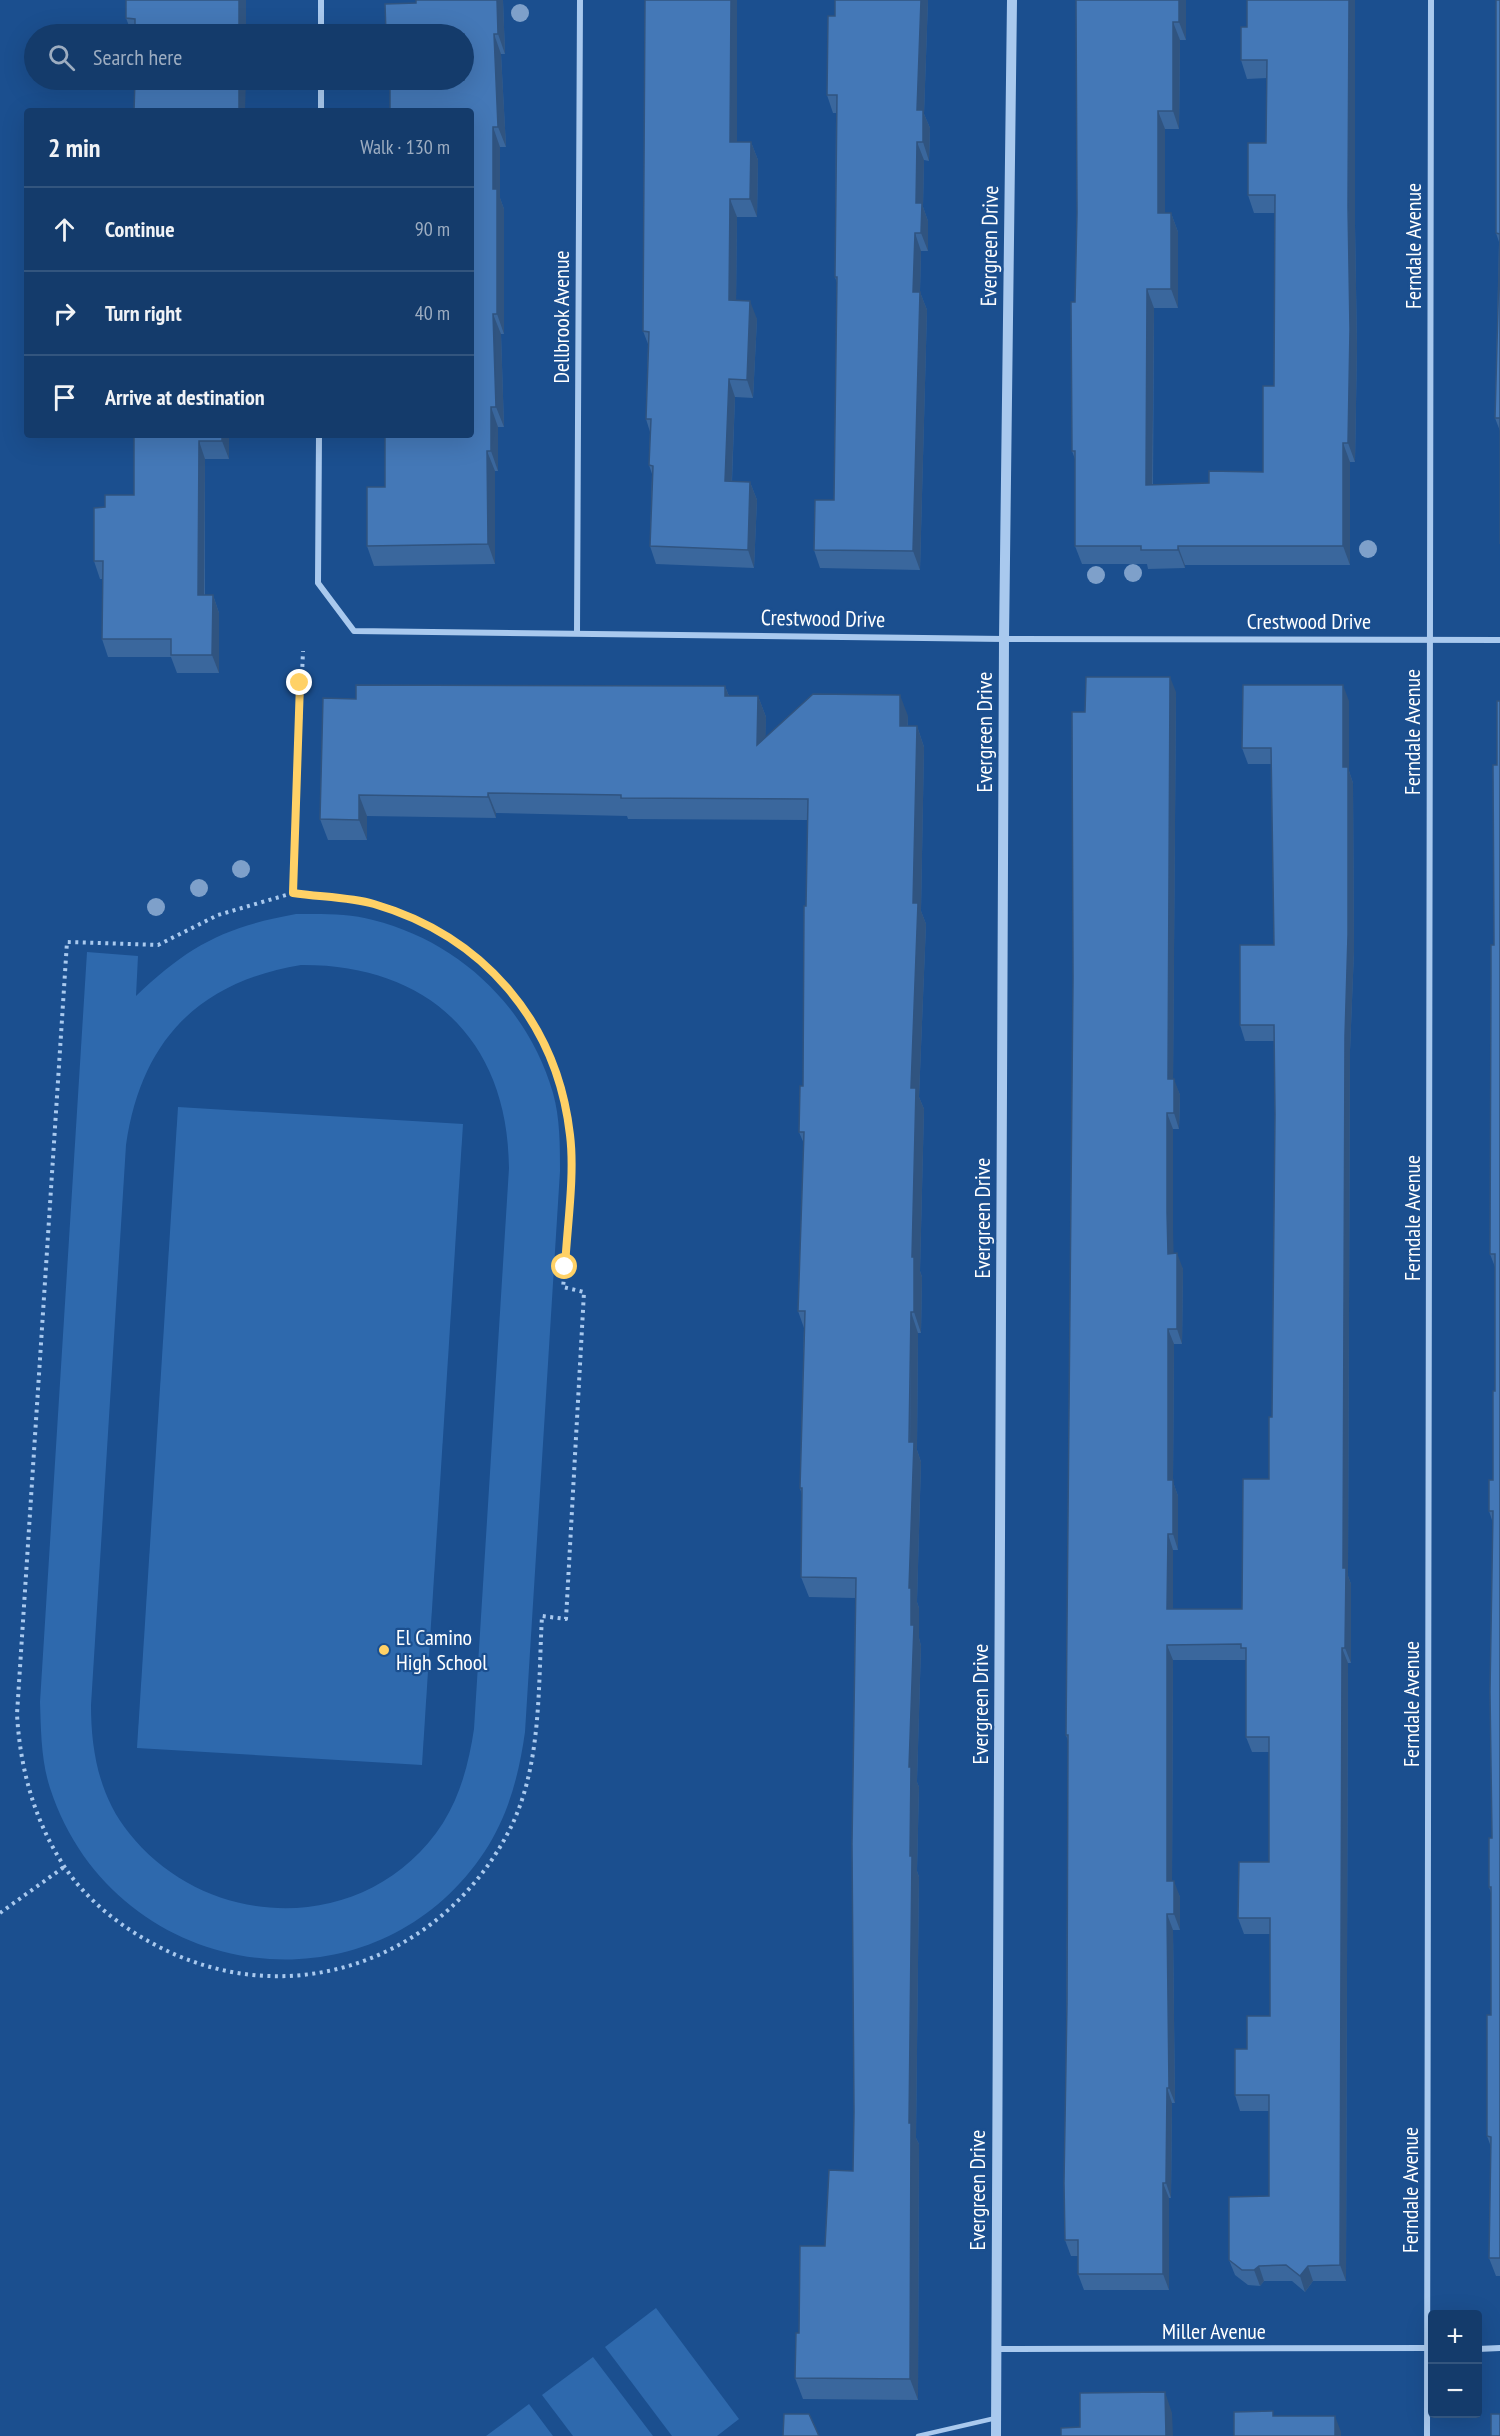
<!DOCTYPE html>
<meta charset="utf-8">
<style>
body{margin:0;font-family:"PT Sans Narrow",sans-serif;background:#1d4271;color:#f1f3f6}
.controls{position:absolute;right:18px;bottom:18px;display:grid;overflow:hidden;border-radius:6px;box-shadow:0 6px 24px #0002}
.controls button{width:54px;height:54px;display:grid;place-items:center;padding:0;border:0;border-bottom:2px solid #33557e;background:#143b6b;color:#f1f3f6;font:30px sans-serif}
.stop{position:absolute;width:18px;height:18px;margin:-14px;border:4px solid #ffd166;border-radius:50%;background:#fff}
.stop.end{background:#ffd166;border-color:#fff;box-shadow:0 2px 6px #0008}
.list{margin:0;padding:0;list-style:none}
h2{display:flex;justify-content:space-between;align-items:center;height:78px;margin:0;padding:0 24px;font-size:26px}
h2 small{font-size:20px;font-weight:400;color:#9dadc1}
.list li{display:grid;grid-template-columns:39px 1fr auto;gap:18px;align-items:center;box-sizing:border-box;height:84px;padding:0 24px;border-top:2px solid #33557e}
.list b{display:block;font-size:22px;white-space:nowrap}
.list em{font-size:20px;font-style:normal;color:#9dadc1}
.icon{flex:none;width:33px;height:33px;fill:none;stroke:currentColor;stroke-width:2;stroke-linecap:round;stroke-linejoin:round}
.map{position:relative;flex:none;width:1500px;height:2436px;overflow:hidden}
.search{position:absolute;background:#143b6b;box-shadow:0 6px 24px #0002;left:24px;top:24px;width:450px;height:66px;display:flex;align-items:center;gap:15px;box-sizing:border-box;padding:0 21px;border-radius:33px;color:#9dadc1;font-size:22px}
.panel{position:absolute;background:#143b6b;box-shadow:0 6px 24px #0002;left:24px;top:108px;width:450px;height:330px;border-radius:6px}
.map>svg:first-child{display:block}
</style>
<div class="map">
<svg width="1500" height="2436" viewBox="0 0 1500 2436">
<rect width="100%" height="100%" fill="#1b4f8f"/>
<g fill="#2e69ad" fill-rule="evenodd">
<path d="M296,914C322,914 348,913 373,920C460,942 528,1007 553,1093C560,1118 560,1145 560,1171L525,1732C519,1774 509,1814 485,1851C371,2023 113,1982 50,1788C41,1760 41,1731 40,1702L87,952L138,956L136,996C188,946 224,927 296,914ZM301,965C428,964 508,1040 509,1168L474,1729C469,1762 461,1794 443,1823C370,1936 209,1934 129,1833C99,1796 91,1750 91,1705L126,1145C141,1041 198,982 301,965Z"/>
<polygon points="178,1107 463,1124 422,1765 137,1748"/>
<polygon points="656,2308 739,2419 717,2436 672,2436 605,2347"/>
<polygon points="593,2357 653,2436 573,2436 542,2395"/>
<polygon points="529,2404 553,2436 486,2436"/>
</g>
<g fill="none" stroke-linecap="round" stroke-linejoin="round">
<g stroke="#a9c9ee" stroke-width="4" stroke-dasharray="3 4.5" stroke-linecap="butt">
<path d="M293,893L218,915L158,945L67,942L17,1714C20,1768 34,1820 64,1866C84,1897 117,1924 150,1942C283,2017 441,1964 510,1829C542,1765 538,1687 542,1616L566,1619L584,1292L563,1287C568,1242 574,1182 571,1137C561,1022 481,937 374,905C349,897 319,897 293,893L303,651"/>
<polyline points="0,1913 64,1867"/>
</g>
<polyline stroke="#a9c9ee" stroke-width="4.5" points="918,2436 996,2418"/>
<g stroke="#a9c9ee" stroke-width="6">
<polyline points="321,34 321,0"/>
<polyline points="321,111 321,80"/>
<polyline points="319,435 318,583 354,631 1004,639 1500,640"/>
<polyline points="577,633 580,0"/>
<polyline points="996,2349 1432,2348"/>
<polyline points="1478,2349 1500,2348"/>
<polyline points="1427,2436 1431,0"/>
</g>
<polyline stroke="#a9c9ee" stroke-width="10" points="996,2436 1004,639 1012,0"/>
</g>
<g fill="#7ea0ca">
<circle cx="520" cy="13" r="9"/>
<circle cx="1368" cy="549" r="9"/>
<circle cx="1133" cy="573" r="9"/>
<circle cx="1096" cy="575" r="9"/>
<circle cx="241" cy="869" r="9"/>
<circle cx="199" cy="888" r="9"/>
<circle cx="156" cy="907" r="9"/>
</g>
<g fill="#3a679d">
<polygon points="246,0 246,34 132,34 126,18"/>
<polygon points="416,0 503,0 505,54 501,54 506,147 500,147 500,198 504,209 504,334 501,334 504,427 498,427 498,471 495,471 495,564 374,566 367,546 385,487 471,111 390,91 386,80 416,3"/>
<polygon points="645,0 737,0 737,142 751,142 758,160 757,217 737,217 736,300 757,319 753,398 735,397 732,482 750,482 757,500 754,568 656,564 650,546 652,474 649,465 650,432 646,419 648,344 643,331"/>
<polygon points="835,0 928,0 924,114 930,128 929,161 924,160 923,207 928,221 928,251 921,251 920,292 927,310 920,570 820,568 814,550 834,500 837,283 835,277 836,113 833,113 827,95 835,16"/>
<polygon points="1076,0 1186,0 1186,40 1180,40 1179,129 1165,129 1165,213 1171,213 1178,232 1178,308 1154,308 1153,485 1209,483 1263,472 1274,386 1275,213 1254,213 1248,195 1266,143 1267,78 1247,79 1241,60 1247,27 1247,0 1355,225 1357,347 1355,462 1350,462 1350,565 1185,565 1185,568 1148,569 1147,564 1082,564 1075,546 1075,459 1072,451 1077,213"/>
<polygon points="1500,0 1500,546 1500,431 1495,418 1499,242 1496,233"/>
<polygon points="134,435 229,435 229,459 205,459 205,595 213,595 219,613 219,673 177,673 171,657 108,657 102,639 103,579 100,579 94,561 105,507 134,495"/>
<polygon points="725,686 729,696 758,696 766,717 765,738 908,716 908,726 917,726 924,747 921,911 926,924 919,1097 924,1109 920,1271 922,1277 921,1333 918,1333 917,1450 921,1462 917,1602 919,1608 919,1638 921,1646 917,1782 919,1787 917,1871 919,1877 916,2138 919,2144 918,2400 803,2399 795,2378 799,2333 825,2246 853,2171 854,2112 855,1598 809,1597 801,1577 802,1495 800,1488 804,1328 798,1311 804,1144 799,1132 803,1086 808,820 628,819 627,816 496,813 496,818 367,816 367,840 328,840 320,819 356,699"/>
<polygon points="1176,692 1173,1079 1180,1095 1179,1129 1173,1129 1173,1254 1183,1269 1182,1344 1174,1344 1173,1482 1178,1496 1178,1550 1173,1550 1173,1609 1242,1609 1269,1479 1272,1417 1275,1114 1274,1041 1245,1041 1240,1025 1274,945 1271,764 1248,764 1242,748 1349,701 1349,771 1353,783 1354,951 1350,1051 1348,1576 1351,1584 1351,1663 1348,1663 1346,2281 1313,2281 1305,2292 1292,2281 1264,2281 1260,2286 1248,2285 1235,2275 1229,2260 1269,2196 1269,2111 1240,2111 1235,2095 1247,2049 1270,2016 1270,1934 1244,1934 1238,1918 1269,1862 1269,1752 1252,1752 1246,1737 1246,1660 1173,1660 1172,1881 1180,1897 1180,1930 1173,1930 1175,2103 1172,2103 1171,2198 1169,2198 1169,2290 1084,2290 1078,2274 1078,2256 1071,2256 1065,2240 1068,1741 1066,1735 1085,712"/>
<polygon points="1500,701 1500,2276 1496,2276 1489,2258 1491,2147 1487,2136 1491,2015 1491,1893 1489,1887 1492,1838 1493,1523 1489,1511 1493,1480 1495,1391 1495,1267 1490,1254 1497,765"/>
</g>
<g fill="#305480">
<rect x="239" y="0" width="7" height="34"/>
<polygon points="497,0 503,0 505,54 498,34"/>
<polygon points="731,0 737,0 737,160 730,142"/>
<polygon points="921,0 928,0 924,114 930,128 929,161 923,142 917,110"/>
<polygon points="1179,0 1186,0 1186,40 1179,22"/>
<polygon points="1349,0 1355,0 1355,225 1357,347 1355,462 1348,443"/>
<polygon points="1173,22 1180,40 1179,129 1173,111"/>
<polygon points="494,34 501,54 506,147 498,127"/>
<polygon points="239,80 246,80 245,111 239,111"/>
<polygon points="1158,111 1165,129 1165,232 1158,213"/>
<polygon points="493,127 500,147 500,198 504,209 504,334 497,314 493,189"/>
<polygon points="751,142 758,160 757,217 750,199"/>
<polygon points="917,142 924,160 923,207 928,221 928,251 921,233 916,203"/>
<polygon points="730,199 737,217 736,318 729,300"/>
<polygon points="1171,213 1178,232 1178,308 1171,289"/>
<polygon points="915,233 921,251 920,292 927,310 920,570 913,551 913,292"/>
<polygon points="1147,289 1154,308 1152,504 1146,485"/>
<polygon points="750,301 757,319 753,398 747,380"/>
<polygon points="493,314 501,334 504,427 496,407"/>
<polygon points="729,379 735,397 731,499 725,481"/>
<polygon points="491,407 498,427 498,471 491,451"/>
<polygon points="222,435 229,435 229,459 222,441"/>
<polygon points="199,441 205,459 204,613 198,595"/>
<polygon points="1343,443 1350,462 1350,565 1343,546"/>
<polygon points="487,451 495,471 495,564 488,544"/>
<polygon points="750,482 757,500 754,568 748,550"/>
<polygon points="1178,546 1185,565 1185,568 1178,550"/>
<polygon points="213,595 219,613 219,673 212,655"/>
<polygon points="1170,677 1176,692 1173,1095 1168,1079"/>
<polygon points="1343,685 1349,701 1349,771 1353,783 1354,951 1350,1051 1348,1576 1351,1584 1351,1663 1345,1648 1343,1568"/>
<polygon points="725,686 733,707 725,696"/>
<polygon points="900,695 908,716 907,747 900,726"/>
<polygon points="758,696 766,717 765,766 757,745"/>
<polygon points="917,726 924,747 921,911 926,924 919,1097 924,1109 920,1271 922,1277 921,1333 914,1312 912,1257 911,1088 913,903"/>
<polygon points="488,793 496,813 496,818 488,797"/>
<polygon points="359,795 367,816 367,840 359,820"/>
<polygon points="1174,1079 1180,1095 1179,1129 1174,1113"/>
<polygon points="1167,1113 1173,1129 1173,1228 1174,1269 1168,1254 1167,1212"/>
<polygon points="1177,1253 1183,1269 1182,1344 1177,1329"/>
<polygon points="911,1312 918,1333 917,1450 921,1462 917,1602 919,1608 919,1638 921,1646 917,1782 919,1787 917,1871 919,1877 916,2138 919,2144 918,2400 910,2379 909,2123 909,1767 911,1625 909,1588"/>
<polygon points="1168,1329 1174,1344 1173,1482 1178,1496 1178,1550 1173,1534 1168,1480"/>
<polygon points="1168,1534 1173,1550 1173,1625 1167,1609"/>
<polygon points="1167,1645 1173,1660 1172,1897 1167,1881"/>
<polygon points="1342,1648 1348,1663 1346,2281 1340,2265"/>
<polygon points="1174,1881 1180,1897 1180,1930 1174,1914"/>
<polygon points="1167,1914 1173,1930 1175,2103 1169,2088"/>
<polygon points="1167,2088 1172,2103 1171,2198 1166,2183"/>
<polygon points="1163,2183 1169,2198 1169,2290 1163,2274"/>
<polygon points="1259,2266 1264,2281 1260,2286 1254,2270"/>
<polygon points="1308,2266 1313,2281 1305,2292 1300,2276"/>
<polygon points="1165,2392 1172,2413 1173,2436 1166,2436"/>
<polygon points="1335,2416 1341,2432 1341,2436 1335,2436"/>
</g>
<g fill="#4478b7" stroke="#305480" stroke-width="1.5">
<polygon points="126,0 239,0 239,34 135,34 135,19 126,18"/>
<polygon points="416,0 497,0 498,34 494,34 498,127 493,127 493,189 497,189 497,314 493,314 496,407 491,407 491,451 487,451 488,544 367,546 367,487 385,487 385,435 471,435 471,111 390,111 390,80 464,80 464,34 386,34 385,4 416,3"/>
<polygon points="645,0 731,0 730,142 751,142 750,199 730,199 729,300 750,301 747,380 729,379 725,481 750,482 748,550 650,546 653,466 649,465 651,419 646,419 649,332 643,331"/>
<polygon points="835,0 921,0 917,110 923,110 923,142 917,142 916,203 922,203 921,233 915,233 913,292 920,292 913,551 814,550 815,500 834,500 837,277 835,277 837,95 827,95 828,16 835,16"/>
<polygon points="1076,0 1179,0 1179,22 1173,22 1173,111 1158,111 1158,213 1171,213 1171,289 1147,289 1146,485 1209,483 1209,471 1263,472 1263,386 1274,386 1275,195 1248,195 1248,143 1266,143 1267,60 1241,60 1241,27 1247,27 1247,0 1349,0 1348,207 1350,329 1348,443 1343,443 1343,546 1178,546 1178,550 1141,550 1141,546 1075,546 1075,451 1072,451 1071,302 1075,302 1077,213"/>
<polygon points="1496,0 1500,0 1500,544 1500,418 1495,418 1500,234 1496,233"/>
<polygon points="135,80 239,80 239,111 134,111"/>
<polygon points="134,435 222,435 222,441 199,441 198,595 213,595 212,655 171,655 171,639 102,639 103,561 94,561 94,508 105,507 105,495 134,495"/>
<polygon points="1086,677 1170,677 1168,1079 1174,1079 1174,1113 1167,1113 1167,1212 1168,1254 1177,1253 1177,1329 1168,1329 1168,1480 1173,1480 1173,1534 1168,1534 1167,1609 1242,1609 1243,1479 1269,1479 1269,1417 1272,1417 1275,1114 1274,1025 1240,1025 1240,945 1274,945 1271,748 1242,748 1243,685 1343,685 1343,767 1348,767 1348,935 1345,1036 1343,1568 1346,1568 1345,1648 1342,1648 1340,2265 1308,2266 1300,2276 1286,2265 1259,2266 1254,2270 1242,2270 1229,2260 1229,2197 1269,2196 1269,2095 1235,2095 1235,2049 1247,2049 1247,2016 1270,2016 1270,1918 1238,1918 1239,1862 1269,1862 1269,1737 1246,1737 1246,1648 1241,1648 1241,1644 1167,1645 1167,1881 1174,1881 1174,1914 1167,1914 1169,2088 1167,2088 1166,2183 1163,2183 1163,2274 1078,2274 1078,2240 1065,2240 1064,2183 1067,2003 1068,1735 1066,1735 1073,978 1072,712 1085,712"/>
<polygon points="356,685 725,686 725,696 758,696 757,745 813,694 900,695 900,726 917,726 913,903 918,903 911,1088 916,1088 912,1257 914,1257 914,1312 911,1312 909,1442 914,1442 909,1588 911,1588 911,1625 914,1625 909,1767 911,1767 910,1856 912,1856 909,2123 911,2123 910,2379 795,2378 796,2333 799,2333 800,2246 825,2246 829,2170 853,2171 854,2112 852,1844 856,1578 801,1577 802,1488 800,1488 805,1311 798,1311 804,1132 799,1132 800,1086 803,1086 804,906 806,906 808,799 621,798 621,795 488,793 488,797 359,795 359,820 320,819 323,698 356,699"/>
<polygon points="1497,701 1500,701 1500,2258 1489,2258 1491,2137 1487,2136 1487,2015 1491,2015 1491,1887 1489,1887 1489,1838 1492,1838 1490,1692 1493,1511 1489,1511 1489,1480 1493,1480 1493,1391 1495,1391 1495,1254 1490,1254 1491,974 1491,945 1494,945 1493,765 1497,765"/>
<polygon points="1165,2392 1166,2436 1061,2436 1061,2428 1080,2427 1080,2393"/>
<polygon points="1273,2411 1273,2416 1335,2416 1335,2436 1234,2436 1234,2412"/>
<polygon points="784,2414 809,2414 819,2436 783,2436"/>
<rect x="1491" y="2414" width="9" height="22"/>
</g>
<g fill="none" stroke-linecap="round" stroke-linejoin="round">
<path stroke="#ffd166" stroke-width="8" d="M300,683L293,893C319,897 349,897 374,904C483,936 557,1021 570,1135C575,1175 567,1227 565,1267"/>
</g>
<circle fill="#ffd166" stroke="#1b4f8f" stroke-width="2" cx="384" cy="1650" r="6"/>
<g text-anchor="middle" stroke-width="4.5" stroke-linejoin="round" paint-order="stroke">
<g font-size="22" fill="#fff" stroke="#1b4f8f">
<text transform="translate(989 246) rotate(-89)" y="8">Evergreen Drive</text>
<text transform="translate(1413 246) rotate(-90)" y="8">Ferndale Avenue</text>
<text transform="translate(561 317) rotate(-90)" y="8">Dellbrook Avenue</text>
<text transform="translate(823 618) rotate(1)" y="8">Crestwood Drive</text>
<text x="1309" y="629">Crestwood Drive</text>
<text transform="translate(984 732) rotate(-90)" y="8">Evergreen Drive</text>
<text transform="translate(1412 732) rotate(-90)" y="8">Ferndale Avenue</text>
<text transform="translate(982 1218) rotate(-90)" y="8">Evergreen Drive</text>
<text transform="translate(1412 1218) rotate(-90)" y="8">Ferndale Avenue</text>
<text transform="translate(980 1704) rotate(-90)" y="8">Evergreen Drive</text>
<text transform="translate(1411 1704) rotate(-90)" y="8">Ferndale Avenue</text>
<text transform="translate(977 2190) rotate(-90)" y="8">Evergreen Drive</text>
<text transform="translate(1410 2190) rotate(-90)" y="8">Ferndale Avenue</text>
<text x="1214" y="2339">Miller Avenue</text>
</g>
<g font-size="22" fill="#fff" stroke="#1b4f8f" text-anchor="start">
<text x="396" y="1645">El Camino<tspan x="396" dy="25">High School</tspan></text>
</g>
</g>
</svg>
<div class="controls">
<button>+</button>
<button>−</button>
</div>
<div class="stop" style="left:565px;top:1267px"></div>
<div class="stop end" style="left:300px;top:683px"></div>
<div class="search"><svg class="icon" aria-label="search" viewBox="0 0 24 24"><circle cx="10" cy="10" r="6"/><path d="M15 15l6 6"/></svg>Search here</div>
<section class="panel">
<h2>2 min<small>Walk · 130 m</small></h2>
<ul class="list">
<li><svg class="icon" aria-label="ahead" viewBox="0 0 24 24"><path d="M12 20V5M6 11l6-6 6 6"/></svg><div><b>Continue</b></div><em>90 m</em></li>
<li><svg class="icon" aria-label="right" viewBox="0 0 24 24"><path d="M7 20v-9h11M14 6l5 5-5 5"/></svg><div><b>Turn right</b></div><em>40 m</em></li>
<li><svg class="icon" aria-label="arrive" viewBox="0 0 24 24"><path d="M6 21V4h12l-3 4 3 4H6"/></svg><div><b>Arrive at destination</b></div></li>
</ul>
</section>
</div>
